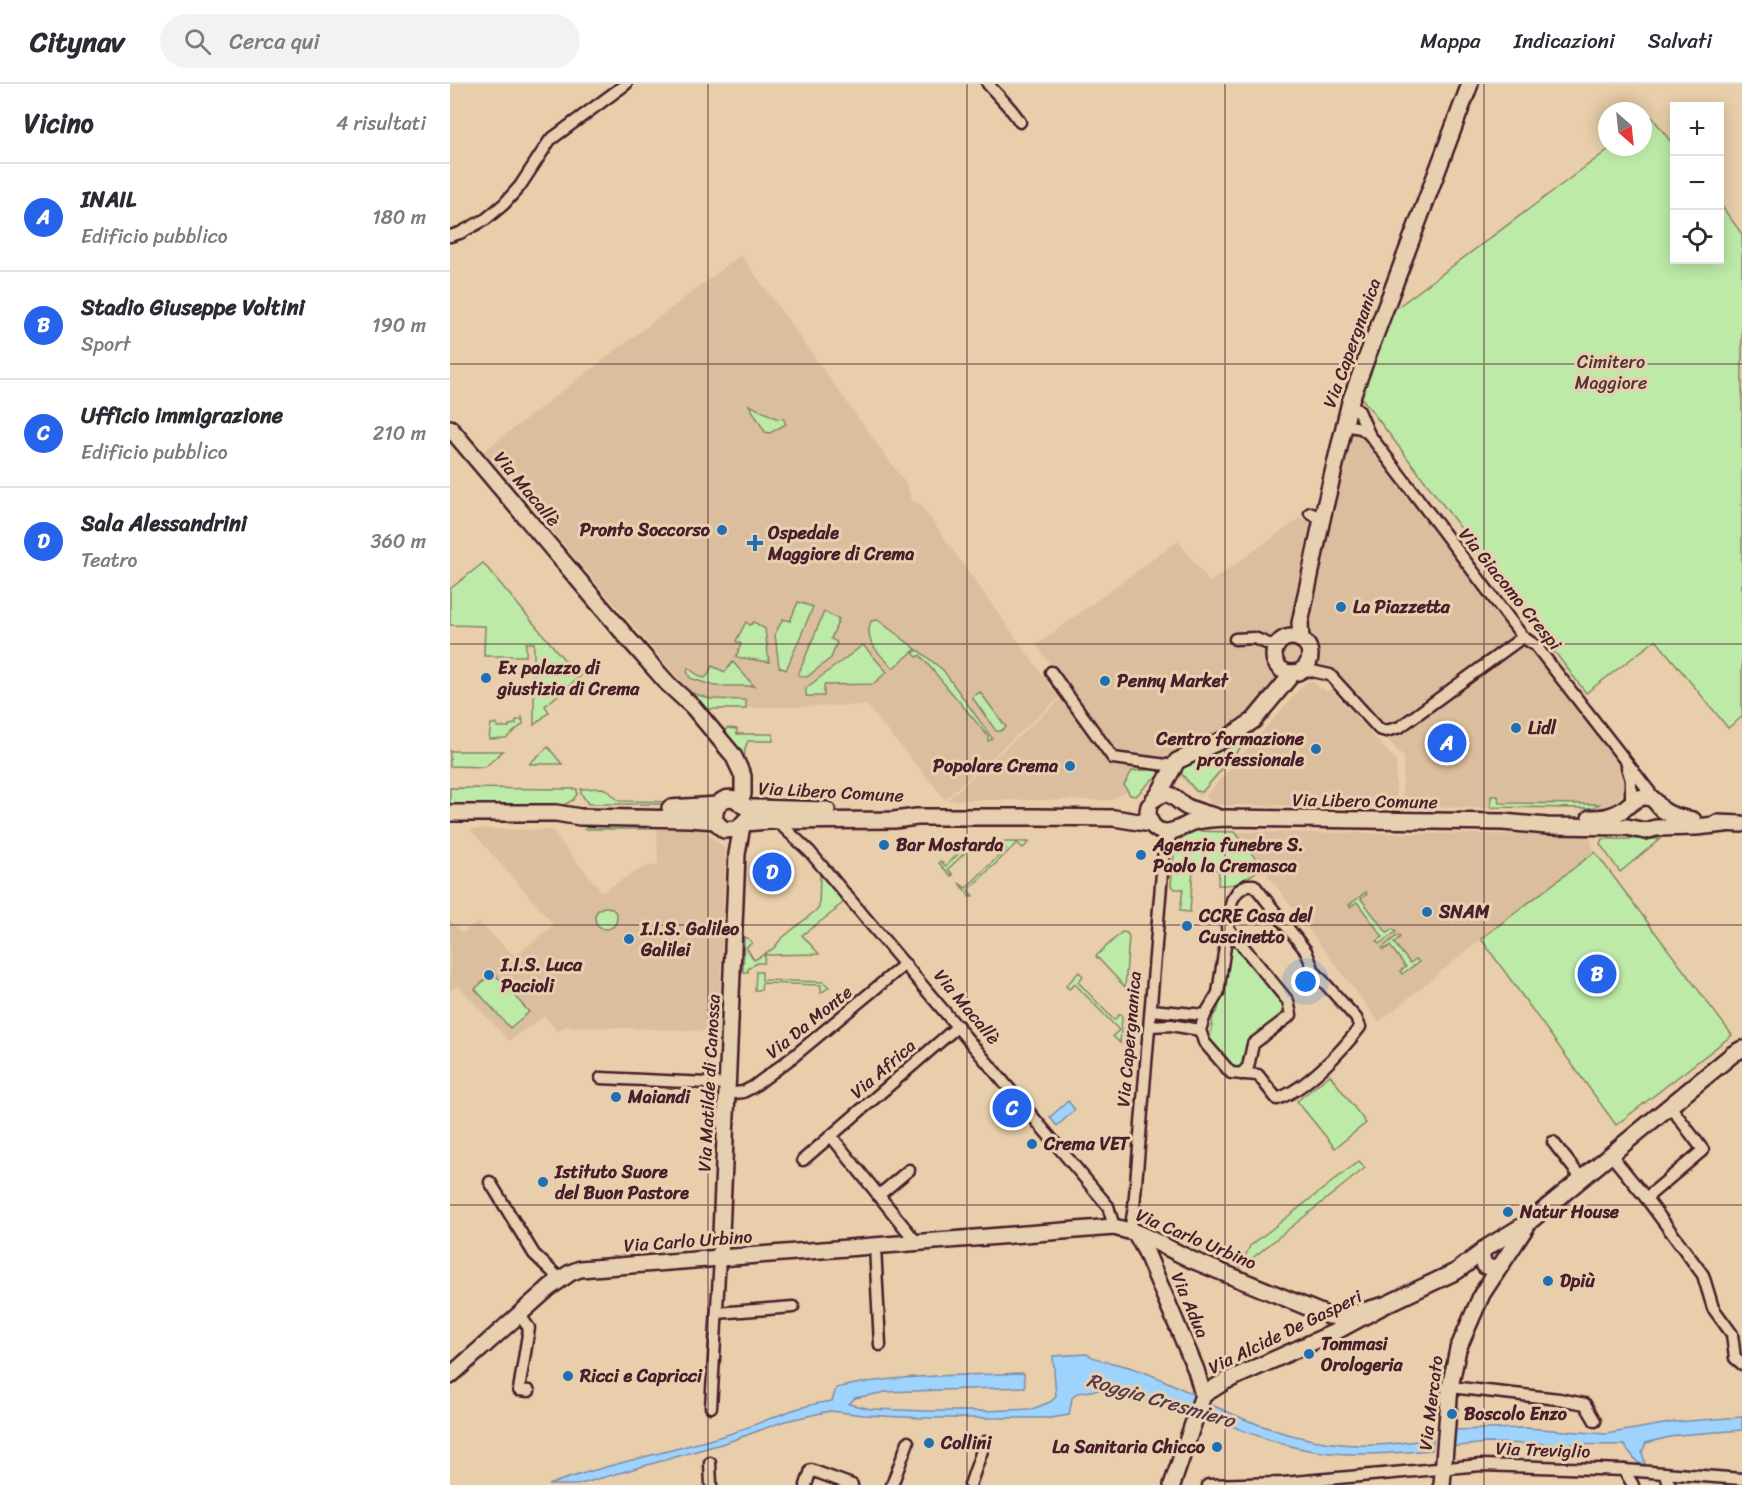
<!DOCTYPE html>
<html lang="it">
<meta charset="utf-8">
<style>
body{margin:0;font-family:Sriracha,sans-serif;background:#f2f2f3;color:#2b2b33}
.controls{position:absolute;right:18px;top:18px;display:grid;overflow:hidden;border-radius:0px;box-shadow:0 3px 15px #0003}
.controls button{width:54px;height:54px;display:grid;place-items:center;padding:0;border:0;border-bottom:2px solid #e1e1e2;background:#fff;color:#2b2b33;font:30px sans-serif}
.compass{position:absolute;left:1148px;top:18px;width:54px;height:54px;border-radius:50%;background:#fff;box-shadow:0 3px 15px #0003;rotate:153deg}
.you{position:absolute;left:856px;top:898px;width:21px;height:21px;margin:-15px;border:4px solid #fff;border-radius:50%;background:#1a73e8;box-shadow:0 0 0 9px #1a73e833}
.badge{display:grid;place-items:center;width:39px;height:39px;border-radius:50%;background:#2563eb;color:#fff;font-size:20px;font-weight:700}
.pin{position:absolute;translate:-50% -50%;border:3px solid #fff;box-shadow:0 2px 6px #0006}
.list{margin:0;padding:0;list-style:none}
h2{display:flex;justify-content:space-between;align-items:center;height:78px;margin:0;padding:0 24px;font-size:26px}
h2 small{font-size:20px;font-weight:400;color:#7c7c81}
.list li{display:grid;grid-template-columns:39px 1fr auto;gap:18px;align-items:center;box-sizing:border-box;height:108px;padding:0 24px;border-top:2px solid #e1e1e2}
.list b{display:block;font-size:22px;white-space:nowrap}
.list p{margin:0;font-size:20px;white-space:nowrap;color:#7c7c81}
.list em{font-size:20px;font-style:normal;color:#7c7c81}
.icon{flex:none;width:33px;height:33px;fill:none;stroke:currentColor;stroke-width:2;stroke-linecap:round;stroke-linejoin:round}
.map{position:relative;flex:none;width:1292px;height:1401px;overflow:hidden}
header{display:flex;align-items:center;gap:36px;box-sizing:border-box;height:84px;padding:0 30px;background:#fff;border-bottom:2px solid #e1e1e2}
header strong{font-size:28px}
nav{display:flex;gap:33px;margin-inline-start:auto;font-size:21px}
.search{width:420px;height:54px;background:#f2f2f3;display:flex;align-items:center;gap:15px;box-sizing:border-box;padding:0 21px;border-radius:33px;color:#7c7c81;font-size:22px}
main{display:flex}
aside{flex:1;background:#fff}
.map>svg:first-child{display:block}
</style>
<header>
<strong>Citynav</strong>
<div class="search"><svg class="icon" aria-label="search" viewBox="0 0 24 24"><circle cx="10" cy="10" r="6"/><path d="M15 15l6 6"/></svg>Cerca qui</div>
<nav><a>Mappa</a><a>Indicazioni</a><a>Salvati</a></nav>
</header>
<main>
<aside>
<h2>Vicino<small>4 risultati</small></h2>
<ul class="list">
<li><span class="badge">A</span><div><b>INAIL</b><p>Edificio pubblico</p></div><em>180 m</em></li>
<li><span class="badge">B</span><div><b>Stadio Giuseppe Voltini</b><p>Sport</p></div><em>190 m</em></li>
<li><span class="badge">C</span><div><b>Ufficio immigrazione</b><p>Edificio pubblico</p></div><em>210 m</em></li>
<li><span class="badge">D</span><div><b>Sala Alessandrini</b><p>Teatro</p></div><em>360 m</em></li>
</ul>
</aside>
<div class="map">
<svg width="1292" height="1401" viewBox="0 0 1292 1401">
<rect width="100%" height="100%" fill="#e8ceaa"/>
<filter id="ink" filterUnits="userSpaceOnUse"><feTurbulence type="fractalNoise" baseFrequency=".0167" numOctaves="2"/><feDisplacementMap in="SourceGraphic" scale="12" xChannelSelector="R" yChannelSelector="G"/><feConvolveMatrix kernelMatrix="1 2 1 2 8 2 1 2 1" color-interpolation-filters="sRGB"/></filter>
<g filter="url(#ink)">
<g fill="#dbbe9d">
<polygon points="291,171 458,403 461,416 470,420 606,610 610,613 495,715 416,621 254,625 34,367"/>
<polygon points="903,325 1173,682 1174,704 1170,713 1162,720 1147,725 952,723 954,673 881,597 851,595 750,713 730,692 708,691 661,716 497,716 620,607 586,561 728,457 760,498 850,434 875,440"/>
<polygon points="862,597 870,605 872,603 876,608 881,605 946,677 946,722 761,721 756,712 855,599"/>
<polygon points="20,745 101,746 152,808 194,783 208,781 207,745 253,745 276,766 268,947 114,942 108,948 94,932 59,957 8,901 0,907 0,836 12,849 28,838 65,872 104,841"/>
<polygon points="785,748 1140,751 1143,764 1145,768 1031,855 929,938"/>
</g>
<g fill="#bdeaa7" stroke="#848469" stroke-width="1.5">
<polygon points="1202,33 1224,62 1224,176 1270,176 1270,120 1292,150 1292,633 1278,644 1206,556 1136,609 908,309 937,231 1162,63 1193,63 1193,40"/>
<polygon points="299,321 328,335 333,334 336,340 320,349 315,348"/>
<polygon points="33,479 121,584 125,580 134,589 95,622 99,628 84,641 84,559 76,559 76,572 34,572 35,542 0,541 0,505"/>
<polygon points="348,518 363,523 336,586 329,583 325,550 333,535 340,537"/>
<polygon points="374,528 389,535 381,555 387,558 381,574 357,593 348,591"/>
<path d="M428,536L466,565L443,584C430,570 413,558 421,537Z"/>
<polygon points="296,538 300,541 304,538 315,545 319,578 286,573 291,560 286,557"/>
<polygon points="413,561 437,588 423,600 374,601 374,612 356,612 356,604"/>
<polygon points="468,566 493,586 542,654 541,656 538,657 538,652 470,571 467,573 463,569"/>
<polygon points="283,578 304,602 264,602 240,594 237,587 238,584 251,593 255,594 258,591 262,582 275,588"/>
<polygon points="530,608 556,643 550,647 546,647 522,613"/>
<polygon points="243,609 260,615 296,616 296,625 254,625 241,611"/>
<polygon points="72,632 73,640 56,654 39,655 41,640 47,640 47,643 59,643 59,641 66,640 66,636 72,636"/>
<polygon points="813,635 814,636 752,708 746,707 732,690 732,686 737,679"/>
<polygon points="277,644 287,645 287,650 323,650 323,657 298,657 295,664 294,681 272,650"/>
<polygon points="98,663 112,680 80,680 80,679"/>
<polygon points="0,667 53,667 35,683 0,682"/>
<polygon points="707,685 712,692 703,695 686,712 680,711 674,701 682,687"/>
<polygon points="0,704 127,705 127,710 123,716 114,721 94,723 0,722"/>
<polygon points="152,704 157,706 169,717 236,718 236,720 138,720 131,709 131,705"/>
<polygon points="1041,712 1048,712 1049,719 1149,720 1143,724 1041,723"/>
<polygon points="136,741 194,741 197,745 135,745"/>
<path d="M740,747L785,748L812,783C795,796 790,802 768,801L769,786L743,784L740,828L730,827L733,805H725L721,801L725,760Z"/>
<polygon points="1152,755 1210,755 1170,788 1150,760"/>
<polygon points="511,758 537,759 531,765 525,759 498,785 503,791 501,792 489,779 490,777 496,782 514,764 510,759"/>
<polygon points="551,758 579,758 573,764 567,759 518,806 523,812 520,813 509,799 516,804 556,765"/>
<polygon points="1145,768 1282,951 1166,1041 1031,855"/>
<polygon points="370,790 394,818 385,825 386,826 352,851 369,870 315,871 314,870 324,864 331,855 369,824"/>
<polygon points="916,808 917,810 911,815 937,849 943,845 946,848 929,860 927,857 933,853 907,818 900,823 899,821"/>
<circle cx="156" cy="834" r="11"/>
<polygon points="672,848 677,849 679,853 675,903 646,872"/>
<polygon points="948,851 950,853 944,859 960,879 966,875 969,878 952,890 950,887 956,883 940,862 933,866 932,864"/>
<polygon points="294,853 299,855 302,859 296,863 304,876 313,871 315,872 314,879 307,879 298,885 298,888 293,888"/>
<polygon points="782,859 790,863 837,925 837,930 811,949 796,978 787,986 781,983 760,956 763,932 768,926 779,861"/>
<polygon points="43,888 79,928 60,944 25,905"/>
<polygon points="306,888 312,888 312,896 373,898 379,903 371,909 371,901 312,899 311,906 305,906"/>
<polygon points="629,888 633,892 628,898 664,936 670,930 672,933 670,959 663,952 669,946 625,900 619,905 616,902"/>
<polygon points="880,991 916,1039 885,1064 847,1017"/>
<polygon points="909,1077 915,1084 790,1184 800,1162"/>
</g>
<g fill="#9dd3fc" stroke="#7c8ba8" stroke-width="1.5">
<polygon points="618,1017 625,1026 607,1042 600,1033"/>
<path d="M637,1270C648,1278 668,1279 682,1284C704,1291 725,1301 746,1312L739,1328L669,1307L648,1306L627,1309L622,1314L619,1331L601,1334H473L414,1331L380,1327L335,1337L278,1358L127,1401H98C156,1380 217,1369 276,1351C311,1340 345,1321 382,1317L386,1304C446,1290 513,1292 574,1289L575,1303L436,1308L405,1314L399,1320L421,1325L478,1327H536L582,1325L600,1318L606,1313L603,1272Z"/>
<path d="M762,1321C813,1345 866,1363 923,1361C943,1361 963,1357 983,1355L982,1366C939,1369 895,1374 853,1365C821,1358 789,1345 758,1333Z"/>
<polygon points="1292,1333 1292,1346 1228,1351 1196,1359 1192,1368 1195,1380 1188,1379 1174,1361 1036,1359 1001,1363 1002,1346 1076,1344 1156,1350 1225,1338"/>
</g>
<g fill="none" stroke-linecap="round" stroke-linejoin="round">
<g stroke="#4a1f2b" stroke-width="15">
<g id="street">
<path d="M538,0C549,13 561,23 570,38"/>
<polyline points="0,152 10,149 36,135 54,120 70,102 100,56 176,0"/>
<polyline points="900,318 909,327 919,350 1073,553 1086,562 1206,716"/>
<polyline points="894,341 911,344 919,350"/>
<polyline points="860,429 872,435"/>
<polyline points="785,555 804,554 826,563"/>
<polyline points="853,585 880,591 929,645 936,647 950,643 1073,553"/>
<polyline points="601,588 663,674 724,682"/>
<polyline points="1177,683 1181,696 1181,720"/>
<polyline points="327,737 360,768 658,1122 664,1143"/>
<path d="M797,801H804L856,867L864,887L906,934L910,943C892,967 856,1005 827,1015L808,991L781,989L754,958L750,946L755,931L768,909L782,816L788,807Z"/>
<polyline points="777,843 838,917 841,931 803,960 798,983 791,990"/>
<polyline points="701,926 755,931"/>
<polyline points="700,942 721,941 750,946"/>
<polyline points="151,994 278,1000"/>
<polyline points="277,1010 293,1008 303,1003 344,972 455,880"/>
<polyline points="1220,1022 1253,1066 1196,1114 1253,1191 1263,1224 1282,1250 1285,1274 1292,1280"/>
<polyline points="381,1052 467,1159"/>
<polyline points="1103,1058 1132,1095"/>
<polyline points="1161,1071 1196,1114"/>
<polyline points="353,1076 508,942"/>
<polyline points="40,1098 84,1170 110,1195"/>
<polyline points="428,1112 459,1086"/>
<polyline points="680,1147 684,1123 714,765 723,747"/>
<polyline points="425,1162 430,1261"/>
<polyline points="267,1229 343,1223"/>
<polyline points="69,1230 79,1244 69,1306 79,1307"/>
<polyline points="1000,1303 1109,1315 1135,1320 1145,1337"/>
<polyline points="261,1323 270,1174"/>
<polyline points="260,1379 261,1401"/>
<polyline points="1174,1386 1183,1401"/>
<polyline points="1214,1389 1220,1401"/>
<polyline points="356,1401 361,1386 402,1401"/>
<polyline points="442,1401 458,1358"/>
<polyline points="520,1401 535,1358"/>
<polyline points="758,1401 833,1399 1031,1381 1174,1386 1292,1395"/>
</g>
</g>
<g stroke="#4a1f2b" stroke-width="20">
<g id="secondary">
<polyline points="0,344 175,551 218,600 243,623 283,671 293,692 293,710 290,718"/>
<circle cx="842" cy="571" r="18"/>
<polyline points="851,556 850,539 872,435 900,318 1020,0"/>
<polyline points="707,713 727,677 779,653 804,636 843,589"/>
<path d="M704,715C721,703 724,716 737,723C746,727 756,730 765,732"/>
<path d="M699,722C695,736 705,752 722,747C729,745 736,741 743,738C754,735 765,735 776,734L1053,738L1097,742L1177,743L1195,747L1206,744L1246,743L1275,740"/>
<polyline points="220,724 267,721"/>
<polyline points="0,729 106,729 130,733 240,735 265,737"/>
<path d="M1140,734C1152,734 1161,733 1171,727C1179,722 1185,713 1195,713C1207,713 1207,724 1216,728C1224,733 1234,734 1243,736"/>
<path d="M296,736L288,745L274,746L265,737C263,725 270,711 285,715C289,717 290,720 294,722C297,724 300,724 304,724L377,726"/>
<polyline points="294,739 319,737 444,736 467,733 586,733 664,734 701,740"/>
<polyline points="1267,739 1292,740"/>
<polyline points="685,1148 696,1168 746,1286 753,1311"/>
<polyline points="270,1174 287,770 292,742"/>
<polyline points="1050,1182 1044,1185 1035,1182 1031,1172 1034,1165 1079,1138 1283,970 1292,965"/>
<polyline points="0,1292 100,1203 120,1189 130,1185 664,1143 690,1150 742,1176 879,1232 892,1233 935,1221"/>
<polyline points="753,1311 774,1298 885,1248 935,1221 1007,1187 1032,1168"/>
<polyline points="722,1401 753,1311"/>
<polyline points="992,1401 1000,1303 1008,1265 1032,1210 1076,1143"/>
</g>
</g>
<use href="#street" stroke="#e7d0b0" stroke-width="10"/>
<use href="#secondary" stroke="#e7d0b0" stroke-width="15"/>
</g>
</g>
<path fill="none" stroke="#4a1f2b" stroke-width="1.5" stroke-opacity="0.55" d="M258,0V1401M517,0V1401M775,0V1401M1034,0V1401M0,280H1292M0,560H1292M0,841H1292M0,1121H1292"/>
<g fill="#1f6fb2" stroke="#e7d0b0" stroke-width="2">
<circle cx="272" cy="446" r="6"/>
<path d="M302 450h6v6h6v6h-6v6h-6v-6h-6v-6h6z"/>
<circle cx="891" cy="523" r="6"/>
<circle cx="36" cy="594" r="6"/>
<circle cx="655" cy="597" r="6"/>
<circle cx="1066" cy="644" r="6"/>
<circle cx="866" cy="665" r="6"/>
<circle cx="620" cy="682" r="6"/>
<circle cx="434" cy="761" r="6"/>
<circle cx="691" cy="771" r="6"/>
<circle cx="977" cy="828" r="6"/>
<circle cx="737" cy="842" r="6"/>
<circle cx="179" cy="855" r="6"/>
<circle cx="39" cy="891" r="6"/>
<circle cx="166" cy="1013" r="6"/>
<circle cx="582" cy="1060" r="6"/>
<circle cx="93" cy="1098" r="6"/>
<circle cx="1058" cy="1128" r="6"/>
<circle cx="1098" cy="1197" r="6"/>
<circle cx="859" cy="1270" r="6"/>
<circle cx="118" cy="1292" r="6"/>
<circle cx="1002" cy="1330" r="6"/>
<circle cx="479" cy="1359" r="6"/>
<circle cx="767" cy="1363" r="6"/>
</g>
<g text-anchor="middle" stroke-width="6" stroke-linejoin="round" paint-order="stroke">
<g font-size="18" fill="#4a1f2b" stroke="#e7d0b0">
<text transform="translate(902 259) rotate(-70)" y="6">Via Capergnanica</text>
<text transform="translate(77 405) rotate(50)" y="6">Via Macallè</text>
<text transform="translate(1060 505) rotate(51)" y="6">Via Giacomo Crespi</text>
<text transform="translate(381 708) rotate(3)" y="6">Via Libero Comune</text>
<text transform="translate(915 717) rotate(1)" y="6">Via Libero Comune</text>
<text transform="translate(517 923) rotate(50)" y="6">Via Macallè</text>
<text transform="translate(359 938) rotate(-39)" y="6">Via Da Monte</text>
<text transform="translate(679 955) rotate(-85)" y="6">Via Capergnanica</text>
<text transform="translate(433 985) rotate(-41)" y="6">Via Africa</text>
<text transform="translate(259 999) rotate(-87)" y="6">Via Matilde di Canossa</text>
<text transform="translate(746 1155) rotate(23)" y="6">Via Carlo Urbino</text>
<text transform="translate(238 1157) rotate(-4)" y="6">Via Carlo Urbino</text>
<text transform="translate(740 1221) rotate(67)" y="6">Via Adua</text>
<text transform="translate(835 1248) rotate(-26)" y="6">Via Alcide De Gasperi</text>
<text transform="translate(981 1319) rotate(-83)" y="6">Via Mercato</text>
<text transform="translate(1093 1366) rotate(2)" y="6">Via Treviglio</text>
</g>
<g font-size="18" fill="#563337" stroke="#e7d0b0">
<text x="1161" y="284">Cimitero<tspan x="1161" dy="21">Maggiore</tspan></text>
</g>
<g font-size="18" font-weight="bold" fill="#4a1f2b" stroke="#e7d0b0" text-anchor="start">
<text x="260" y="452" text-anchor="end">Pronto Soccorso</text>
<text x="318" y="455">Ospedale<tspan x="318" dy="21">Maggiore di Crema</tspan></text>
<text x="903" y="529">La Piazzetta</text>
<text x="48" y="590">Ex palazzo di<tspan x="48" dy="21">giustizia di Crema</tspan></text>
<text x="667" y="603">Penny Market</text>
<text x="1078" y="650">Lidl</text>
<text x="854" y="661" text-anchor="end">Centro formazione<tspan x="854" dy="21">professionale</tspan></text>
<text x="608" y="688" text-anchor="end">Popolare Crema</text>
<text x="446" y="767">Bar Mostarda</text>
<text x="703" y="767">Agenzia funebre S.<tspan x="703" dy="21">Paolo la Cremasca</tspan></text>
<text x="989" y="834">SNAM</text>
<text x="749" y="838">CCRE Casa del<tspan x="749" dy="21">Cuscinetto</tspan></text>
<text x="191" y="851">I.I.S. Galileo<tspan x="191" dy="21">Galilei</tspan></text>
<text x="51" y="887">I.I.S. Luca<tspan x="51" dy="21">Pacioli</tspan></text>
<text x="178" y="1019">Maiandi</text>
<text x="594" y="1066">Crema VET</text>
<text x="105" y="1094">Istituto Suore<tspan x="105" dy="21">del Buon Pastore</tspan></text>
<text x="1070" y="1134">Natur House</text>
<text x="1110" y="1203">Dpiù</text>
<text x="871" y="1266">Tommasi<tspan x="871" dy="21">Orologeria</tspan></text>
<text x="130" y="1298">Ricci e Capricci</text>
<text x="1014" y="1336">Boscolo Enzo</text>
<text x="491" y="1365">Collini</text>
<text x="755" y="1369" text-anchor="end">La Sanitaria Chicco</text>
</g>
<g font-size="20" font-style="italic" fill="#563a4a" stroke="#e7d0b0">
<text transform="translate(711 1316) rotate(16)" y="7">Roggia Cresmiero</text>
</g>
</g>
</svg>
<div class="controls">
<button>+</button>
<button>−</button>
<button><svg class="icon" aria-label="locate" viewBox="0 0 24 24"><circle cx="12" cy="12" r="6"/><path d="M12 2v4M12 18v4M2 12h4M18 12h4"/></svg></button>
</div>
<svg class="compass" viewBox="-18 -18 36 36"><path d="M0-13l5 13h-10z" fill="#e53935"/><path d="M0 13l5-13h-10z" fill="#7c7c81"/></svg>
<div class="you"></div>
<div class="pin badge" style="left:997px;top:659px">A</div>
<div class="pin badge" style="left:1147px;top:890px">B</div>
<div class="pin badge" style="left:562px;top:1024px">C</div>
<div class="pin badge" style="left:322px;top:788px">D</div>
</div>
</main>
